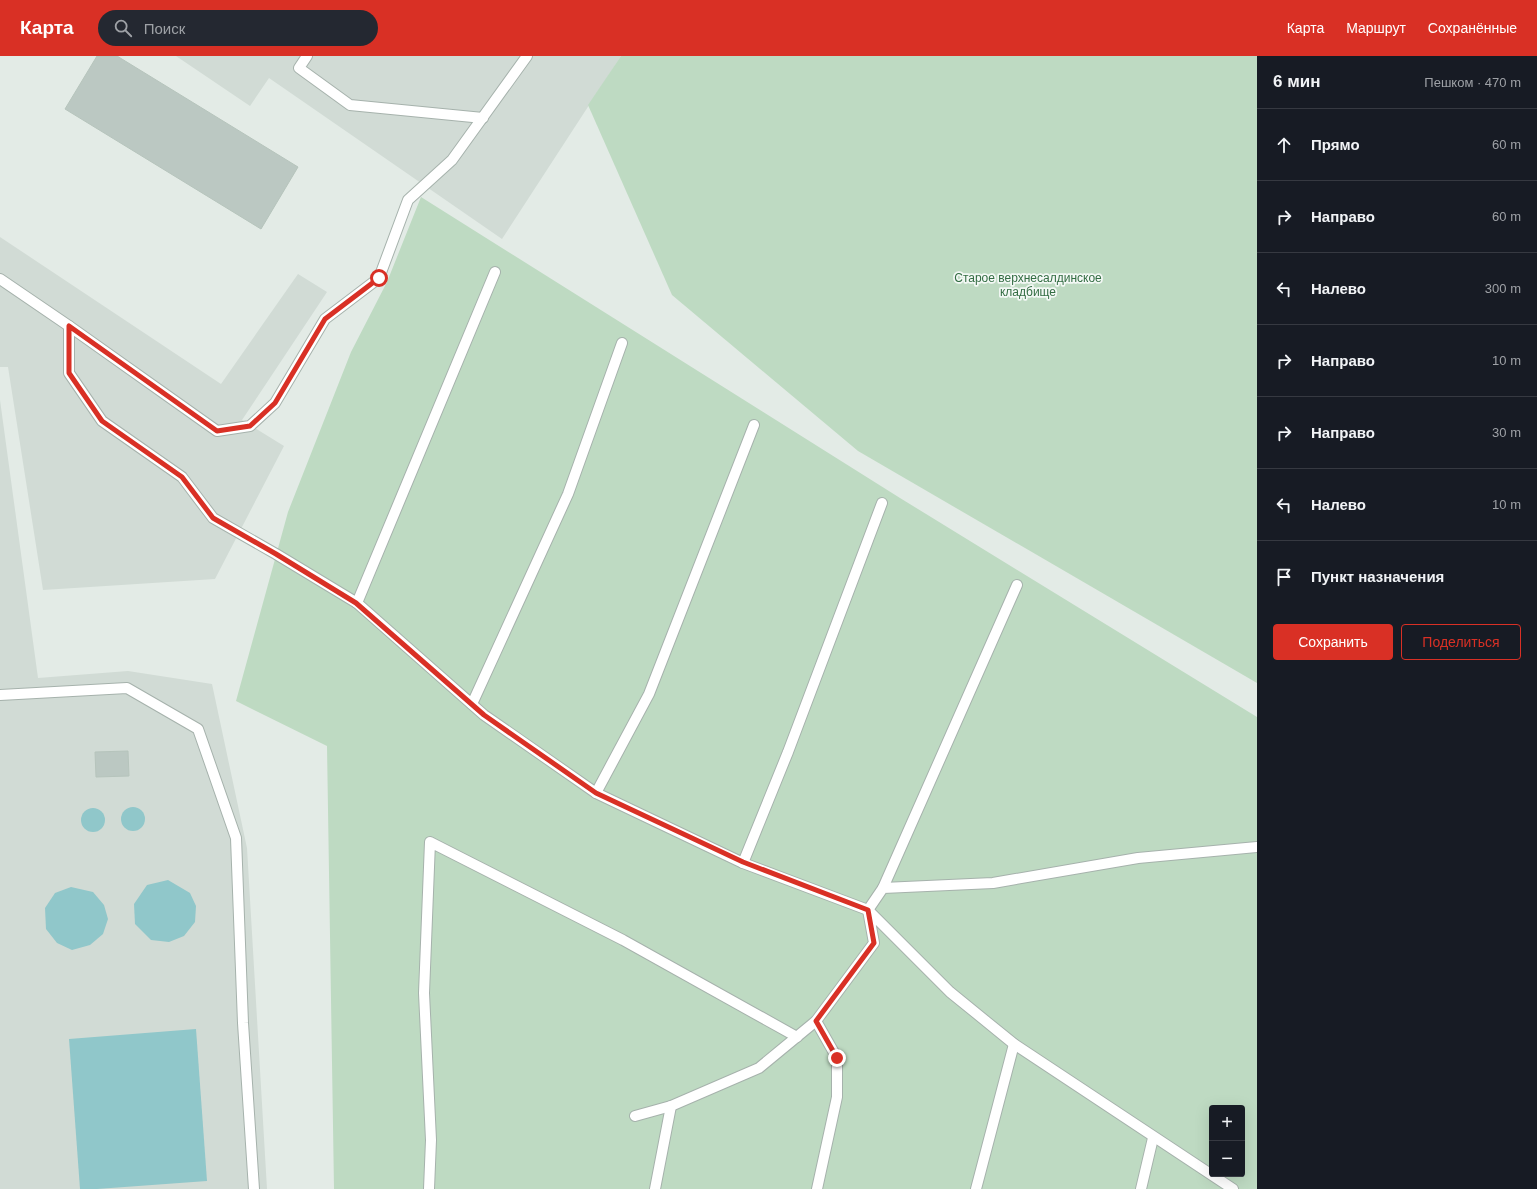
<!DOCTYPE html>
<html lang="ru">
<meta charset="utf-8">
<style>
body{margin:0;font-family:Arial,sans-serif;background:#242831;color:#f1f3f6}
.controls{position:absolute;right:12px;bottom:12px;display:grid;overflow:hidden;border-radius:4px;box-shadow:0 4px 16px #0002}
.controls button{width:36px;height:36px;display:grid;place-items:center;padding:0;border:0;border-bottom:1px solid #363941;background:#171b24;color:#f1f3f6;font:20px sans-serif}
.stop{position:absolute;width:12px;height:12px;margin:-9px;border:3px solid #d93025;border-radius:50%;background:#fff}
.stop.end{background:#d93025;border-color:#fff;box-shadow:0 1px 4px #0008}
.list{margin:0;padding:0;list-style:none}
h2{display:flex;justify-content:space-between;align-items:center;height:52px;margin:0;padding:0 16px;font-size:17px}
h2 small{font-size:13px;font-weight:400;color:#9ea1a6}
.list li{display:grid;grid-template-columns:26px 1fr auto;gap:12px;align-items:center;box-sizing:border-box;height:72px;padding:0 16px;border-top:1px solid #363941}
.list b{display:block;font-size:15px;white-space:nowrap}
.list em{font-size:13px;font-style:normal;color:#9ea1a6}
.actions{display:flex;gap:8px;padding:12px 16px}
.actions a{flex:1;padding:9px 0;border:1px solid #d93025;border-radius:4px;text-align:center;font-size:14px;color:#d93025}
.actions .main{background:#d93025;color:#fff}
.icon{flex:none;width:22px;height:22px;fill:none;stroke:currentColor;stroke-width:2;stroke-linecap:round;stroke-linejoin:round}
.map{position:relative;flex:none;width:1257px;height:1133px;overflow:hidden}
header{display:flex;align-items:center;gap:24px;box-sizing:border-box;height:56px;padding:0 20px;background:#d93025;color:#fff}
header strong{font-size:19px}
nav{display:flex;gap:22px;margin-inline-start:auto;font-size:14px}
.search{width:280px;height:36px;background:#242831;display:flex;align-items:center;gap:10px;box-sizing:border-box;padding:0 14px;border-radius:22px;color:#9ea1a6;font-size:15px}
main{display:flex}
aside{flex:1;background:#171b24}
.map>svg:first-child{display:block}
</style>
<header>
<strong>Карта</strong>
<div class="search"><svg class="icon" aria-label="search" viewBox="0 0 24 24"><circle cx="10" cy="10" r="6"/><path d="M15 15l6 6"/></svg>Поиск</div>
<nav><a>Карта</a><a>Маршрут</a><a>Сохранённые</a></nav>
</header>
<main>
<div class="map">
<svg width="1257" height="1133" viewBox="0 0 1257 1133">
<rect width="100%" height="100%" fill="#e3ebe6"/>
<g fill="#d1dbd5">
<polygon points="176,0 621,0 502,183 269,22 250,50"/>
<polygon points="0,181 221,328 298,218 327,236 242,364 284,390 215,523 43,534 8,311 0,311"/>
<polygon points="0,344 38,622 128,615 212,628 247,792 267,1133 0,1133"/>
</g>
<g fill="#bedac2" fill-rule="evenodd">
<polygon points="621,0 1257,0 1257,627 858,395 672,239 588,49"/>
<path d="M421,141L900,442L1257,661V1133H334L327,690L236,645L288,456L351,296L387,226ZM1212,1052H1242V1118H1212Z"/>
</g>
<g fill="#90c7ca">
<circle cx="133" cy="763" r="12"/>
<circle cx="93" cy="764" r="12"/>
<polygon points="168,824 190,837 196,850 195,866 184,880 169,886 151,884 135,868 134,848 147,829"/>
<polygon points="71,831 93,836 104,849 108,863 103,878 90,889 72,894 57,887 46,873 45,852 55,837"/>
<polygon points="196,973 207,1125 97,1133 80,1133 69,983"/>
</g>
<g fill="#bbc8c2" stroke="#b6c4bc">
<polygon points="97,0 117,0 298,111 261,173 65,53"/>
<polygon points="128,695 129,720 96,721 95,696"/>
</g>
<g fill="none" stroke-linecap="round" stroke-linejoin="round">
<g stroke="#a6b2ac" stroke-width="12">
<g id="lane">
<polyline points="307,0 299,12 350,49 483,62"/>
<polyline points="0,223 69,270 217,375 250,370 275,347 325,263 379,222 408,144 452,104 527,0"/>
<polyline points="69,270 69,317 102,365 182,421 213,462 276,498 357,547 484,659 596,737 743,807 868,854 883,832 993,827 1138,802 1257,791"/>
<polyline points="357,547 495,216"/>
<polyline points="0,639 127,632 198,673 236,782 243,967 254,1133"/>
<polyline points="472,648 568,438 622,287"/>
<polyline points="596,737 649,638 754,369"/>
<polyline points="743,807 788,696 882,447"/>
<polyline points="883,832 1017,529"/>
<polyline points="816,965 837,1002 837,1041 817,1133"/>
<polyline points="635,1060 671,1050 759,1012 816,965 874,887 868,854 950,936 1014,988 1233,1133"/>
<polyline points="429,1133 431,1084 424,937 430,786 623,884 797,981"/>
<polyline points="655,1133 671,1050"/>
<polyline points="976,1133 1014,988"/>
<polyline points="1141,1133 1153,1082"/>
</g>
</g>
<use href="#lane" stroke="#fff" stroke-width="10"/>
</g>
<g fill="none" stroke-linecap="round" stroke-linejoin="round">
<polyline stroke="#d93025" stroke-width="5" points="379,222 325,263 275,347 250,370 217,375 69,270 69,317 102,365 182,421 213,462 276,498 356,547 484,659 596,737 743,806 868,854 874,887 816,965 837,1002"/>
</g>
<g text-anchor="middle" stroke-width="3.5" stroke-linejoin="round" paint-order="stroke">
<g font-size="12" fill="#336d43" stroke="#f3f8f5">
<text x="1028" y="226">Старое верхнесалдинское<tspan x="1028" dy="14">кладбище</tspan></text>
</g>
</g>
</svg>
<div class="controls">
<button>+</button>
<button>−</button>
</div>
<div class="stop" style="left:379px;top:222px"></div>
<div class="stop end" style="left:837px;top:1002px"></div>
</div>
<aside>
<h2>6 мин<small>Пешком · 470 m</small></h2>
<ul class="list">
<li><svg class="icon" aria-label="ahead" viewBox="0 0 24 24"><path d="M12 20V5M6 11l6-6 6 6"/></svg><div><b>Прямо</b></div><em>60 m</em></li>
<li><svg class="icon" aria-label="right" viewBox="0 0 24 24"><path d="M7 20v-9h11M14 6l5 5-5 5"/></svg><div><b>Направо</b></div><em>60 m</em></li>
<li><svg class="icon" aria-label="left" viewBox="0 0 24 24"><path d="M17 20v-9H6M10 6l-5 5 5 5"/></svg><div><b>Налево</b></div><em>300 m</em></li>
<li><svg class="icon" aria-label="right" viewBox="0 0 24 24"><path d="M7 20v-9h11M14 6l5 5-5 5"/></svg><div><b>Направо</b></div><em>10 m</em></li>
<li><svg class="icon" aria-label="right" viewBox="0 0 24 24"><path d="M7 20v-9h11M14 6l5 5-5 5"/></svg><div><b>Направо</b></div><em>30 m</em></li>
<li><svg class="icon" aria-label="left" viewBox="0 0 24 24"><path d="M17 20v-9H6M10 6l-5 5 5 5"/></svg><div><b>Налево</b></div><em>10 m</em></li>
<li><svg class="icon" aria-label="arrive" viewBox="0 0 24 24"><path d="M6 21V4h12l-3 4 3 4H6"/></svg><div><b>Пункт назначения</b></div></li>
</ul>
<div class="actions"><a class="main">Сохранить</a><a>Поделиться</a></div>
</aside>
</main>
